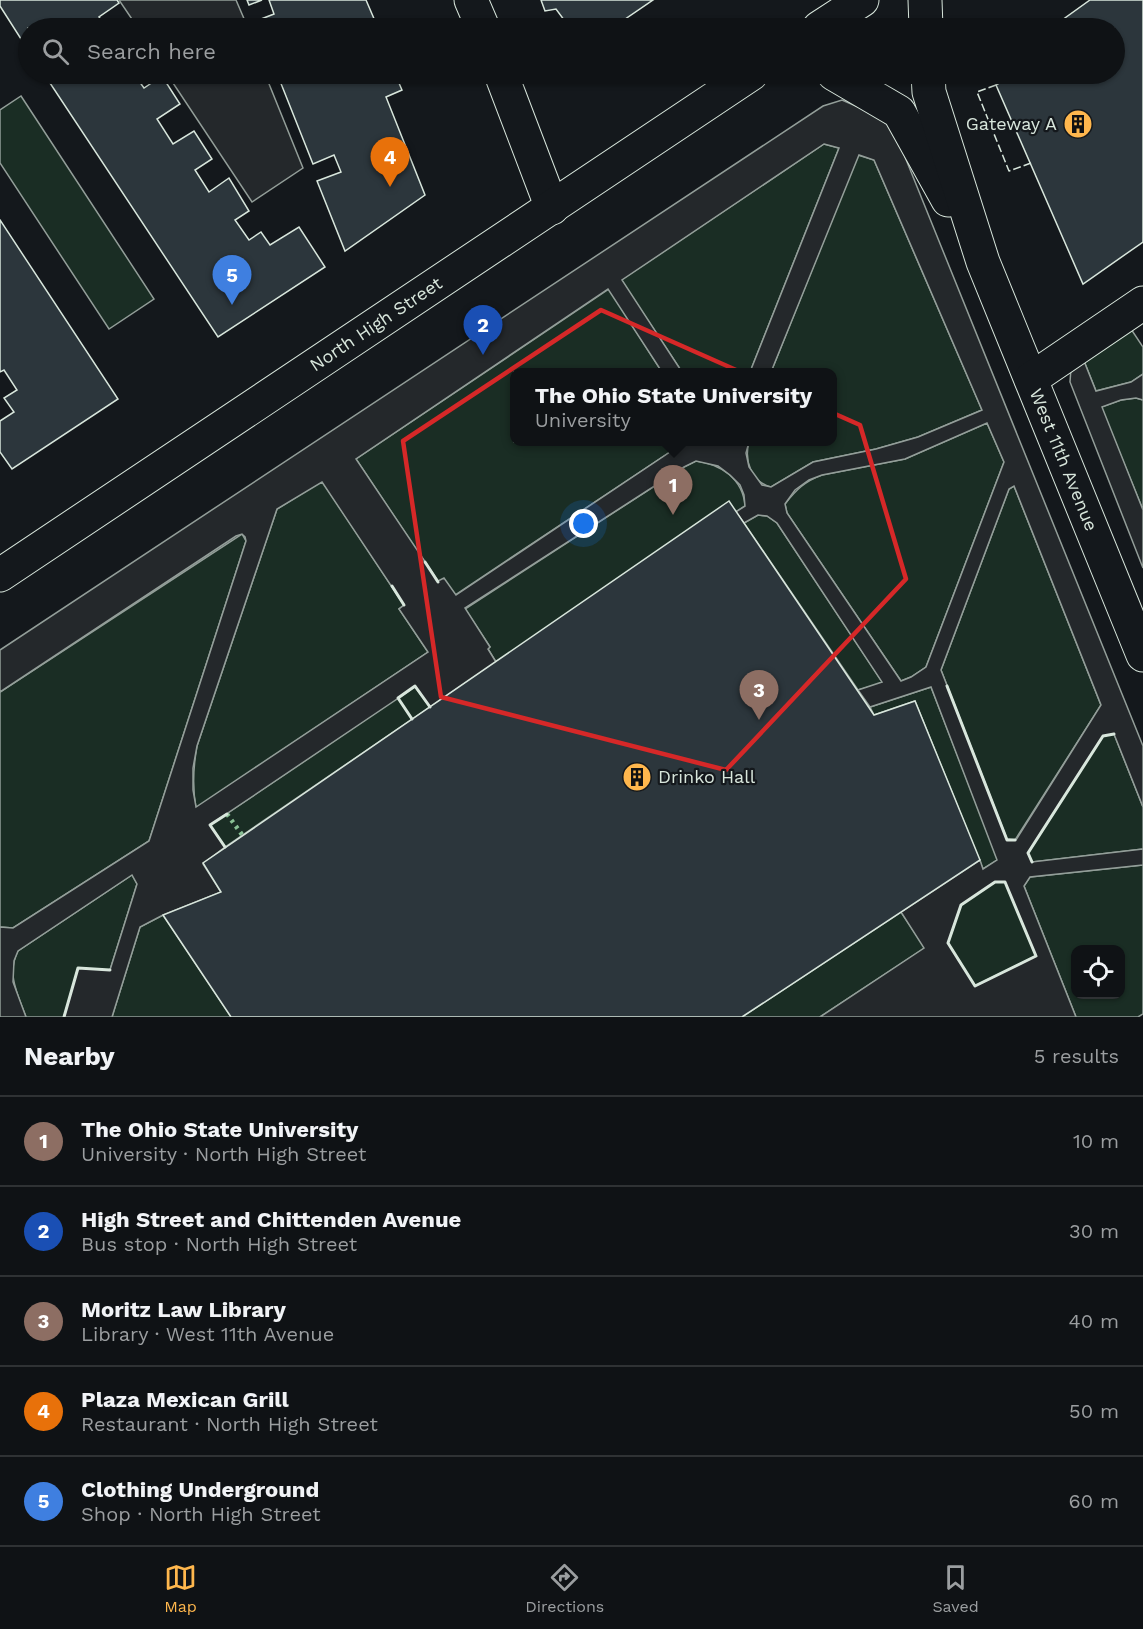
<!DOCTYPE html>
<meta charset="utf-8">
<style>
body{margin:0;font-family:"Work Sans",sans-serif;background:#181b1e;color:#f1f3f6}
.controls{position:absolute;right:18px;bottom:18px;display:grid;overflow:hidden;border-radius:12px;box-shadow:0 2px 4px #0004}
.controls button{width:54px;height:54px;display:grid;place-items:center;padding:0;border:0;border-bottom:2px solid #2f3234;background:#0f1215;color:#f1f3f6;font:30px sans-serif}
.you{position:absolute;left:584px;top:524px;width:21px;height:21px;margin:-15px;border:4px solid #fff;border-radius:50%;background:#1a73e8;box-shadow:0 0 0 9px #1a73e833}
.badge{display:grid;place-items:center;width:39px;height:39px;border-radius:50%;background:#ffb74d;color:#fff;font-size:20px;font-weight:700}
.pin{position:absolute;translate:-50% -50px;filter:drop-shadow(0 2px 3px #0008)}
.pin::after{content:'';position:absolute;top:32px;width:21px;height:18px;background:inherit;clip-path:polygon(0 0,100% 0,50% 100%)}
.popup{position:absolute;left:510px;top:368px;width:327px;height:78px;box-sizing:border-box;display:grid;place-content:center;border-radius:12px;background:#0f1215;filter:drop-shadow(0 2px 4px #0005);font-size:20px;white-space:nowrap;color:#9b9ea0}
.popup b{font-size:22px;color:#f1f3f6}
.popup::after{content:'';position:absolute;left:50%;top:100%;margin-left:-12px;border:12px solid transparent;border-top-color:#0f1215}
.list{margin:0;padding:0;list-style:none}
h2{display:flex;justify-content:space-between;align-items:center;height:78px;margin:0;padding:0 24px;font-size:26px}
h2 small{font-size:20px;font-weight:400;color:#9b9ea0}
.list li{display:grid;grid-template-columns:39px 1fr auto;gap:18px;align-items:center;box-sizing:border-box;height:90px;padding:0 24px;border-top:2px solid #2f3234}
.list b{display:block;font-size:22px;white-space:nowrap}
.list p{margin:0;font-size:20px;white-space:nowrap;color:#9b9ea0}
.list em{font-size:20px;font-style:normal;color:#9b9ea0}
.icon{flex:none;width:33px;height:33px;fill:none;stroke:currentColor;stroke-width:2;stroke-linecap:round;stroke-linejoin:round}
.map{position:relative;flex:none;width:1143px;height:1017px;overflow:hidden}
.search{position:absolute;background:#0f1215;box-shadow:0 2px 4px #0004;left:18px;right:18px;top:18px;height:66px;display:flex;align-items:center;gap:15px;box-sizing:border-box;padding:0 21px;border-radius:33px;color:#9b9ea0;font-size:22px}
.sheet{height:528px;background:#0f1215}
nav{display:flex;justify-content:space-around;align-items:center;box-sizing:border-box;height:84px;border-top:2px solid #2f3234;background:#0f1215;font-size:16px;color:#9b9ea0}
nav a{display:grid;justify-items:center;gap:3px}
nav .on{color:#ffb74d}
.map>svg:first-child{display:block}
</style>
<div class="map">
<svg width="1143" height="1017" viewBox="0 0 1143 1017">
<rect width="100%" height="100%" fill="#14181c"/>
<g fill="#1a2d24" stroke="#939e99" stroke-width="1.5" fill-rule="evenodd">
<polygon points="21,96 154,299 109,329 0,163 0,110"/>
<polygon points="824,144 839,148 750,372 682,372 621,280"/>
<path d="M858,155L874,160L982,410L918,437L876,449L813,462L771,487C751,482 744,460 749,442H832V372H771Z"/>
<polygon points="609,289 662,372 514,372 514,442 685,442 455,595 444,579 438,582 356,459"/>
<polygon points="1129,326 1143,347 1143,374 1131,382 1096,391 1082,356"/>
<polygon points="1136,398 1143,400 1143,510 1101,407 1121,400"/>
<path d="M987,423L1004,462L926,667L911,677L901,681L787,513L785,504C796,490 805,481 822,475L905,459Z"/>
<path d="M696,461C721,464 743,479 745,506L496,662L488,649L490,647L465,609L684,467Z"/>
<path d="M322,481L404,605L399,609L428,652L196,808C192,786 193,768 197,746L277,509Z"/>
<polygon points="1014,486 1101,705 1015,840 1007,840 941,670 1009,489"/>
<polygon points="758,515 767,516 777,523 883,683 858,690 744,523"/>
<polygon points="242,534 246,541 149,841 13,928 0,927 0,692"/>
<polygon points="415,686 430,707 225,847 210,825"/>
<polygon points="931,687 998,860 983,869 915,701 874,715 870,707"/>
<polygon points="1114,734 1143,807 1143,849 1032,862 1028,853 1103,736"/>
<path d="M1143,865V1014L1138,1017H1076L1024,886L1030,877ZM1076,950H1120V994H1076Z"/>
<path d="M132,875L137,884L110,970L78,969L64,1017H26C18,995 6,974 18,951Z"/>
<polygon points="995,882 1005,882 1036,956 975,986 948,943 961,905"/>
<polygon points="901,912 925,948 820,1017 742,1017"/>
<polygon points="163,915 231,1017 112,1017 140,927"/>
</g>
<g fill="#24282b" stroke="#939e99" stroke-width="1.5" fill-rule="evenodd">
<polygon points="119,0 236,0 248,28 138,28"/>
<polygon points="167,74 265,74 303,168 252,202"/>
<path d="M842,100L872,113L889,126L903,152L1143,746V807L1114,734L1103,736L1028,853L1032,862L1143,849V865L1030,877L1024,886L1076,1017H820L924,948L901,912L980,860L983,869L997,860L931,687L870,707L858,690L882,682L777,523L767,516L758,515L744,523L736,512L745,506L744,495L740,485L730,475L718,466L696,461L684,467L465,608L490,647L488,649L496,662L430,707L415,687L210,825L225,847L203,864L221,892L163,915L140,927L112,1017H64L78,968L110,970L137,884L132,875L18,951L14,961L13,982L26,1017H0V927L13,928L149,841L246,541L245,537L242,534L236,536L0,692V650L823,106ZM824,144L839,148L750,372H771L859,155L874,160L982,410L918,437L876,449L813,462L771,487L762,485L749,467L746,453L749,442H685L456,595L444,578L438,581L356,459L608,289L662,372H682L622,280ZM987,423L1004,462L926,667L911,677L901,681L787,513L785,504L795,490L809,480L822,475L905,459ZM322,482L404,605L399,609L428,652L196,807L193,790V768L197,746L277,509ZM1014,486L1101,705L1016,840L1007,839L941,670L1009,489ZM995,882H1005L1036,956L975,986L948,943L961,905Z"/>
<polygon points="1082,356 1096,391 1131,382 1143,374 1143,400 1136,398 1121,400 1102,407 1143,510 1143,568 1070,382 1071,368"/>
</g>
<g fill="#2c363c" stroke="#d8e6dc" stroke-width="1.5">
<polygon points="0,0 117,0 119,3 99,17 107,28 28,28 28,50 0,6"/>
<polygon points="247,0 262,0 249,5"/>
<polygon points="269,0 366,0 378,28 259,28 256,21 274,14"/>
<polygon points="541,0 653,0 612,28 570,28 556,9 545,11"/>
<polygon points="1090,0 1143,0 1143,242 1083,284 996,85 1011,76 1010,74 1114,74 1114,28 1051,28"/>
<polygon points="44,74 134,74 144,88 162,76 180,104 157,119 173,144 194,131 212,159 195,170 209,192 229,178 249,211 235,220 249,240 261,232 270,245 299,227 325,267 218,337"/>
<polygon points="284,74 395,74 402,90 386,97 425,195 345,251 317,181 341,172 334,155 313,164 278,76"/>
<polygon points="0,220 118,399 12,469 0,452 0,421 14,412 4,398 17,390 4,370 0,372"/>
<polygon points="729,501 874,715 915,701 980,860 742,1017 231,1017 163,915 221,892 203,863"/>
</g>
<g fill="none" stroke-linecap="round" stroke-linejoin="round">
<g stroke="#d8e6dc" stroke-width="35">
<g id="minor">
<polyline points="471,0 483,28"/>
<polyline points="925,0 926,28"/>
<polyline points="501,74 552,208"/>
<polyline points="834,74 899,112 948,200"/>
<path id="s1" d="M928,74L929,92L983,262L1143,655"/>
<polyline points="1031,379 1143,303"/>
</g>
</g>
<g stroke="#d8e6dc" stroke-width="35">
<g id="major">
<polyline points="819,28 862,0"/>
<path id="s2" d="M0,575L751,74"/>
</g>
</g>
<use href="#minor" stroke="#14181c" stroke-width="33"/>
<use href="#major" stroke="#14181c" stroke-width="33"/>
<polyline stroke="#8ac095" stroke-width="4.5" stroke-dasharray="3 4.5" stroke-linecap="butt" points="227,814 243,836"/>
<polyline stroke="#d8e6dc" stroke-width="1.5" stroke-dasharray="8 3" stroke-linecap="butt" points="996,85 977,92 1009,171 1031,163"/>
<g stroke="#d8e6dc" stroke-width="3">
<polyline points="425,562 438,582"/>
<polyline points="392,586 404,605"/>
<polyline points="947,686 1007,840 1015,840"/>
<polyline points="412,719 398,698 415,686 430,707"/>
<polyline points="225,847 210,825 227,814"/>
<polyline points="1032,862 1028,853 1103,736 1114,734"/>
<polygon points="995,882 1005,882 1036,956 975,986 948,943 961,905"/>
<polyline points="64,1017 78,968 110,970"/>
</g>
</g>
<path fill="none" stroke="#d62828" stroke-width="4.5" stroke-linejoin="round" d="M601,310L860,425L906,579L726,770L441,697L403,441Z"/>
<defs>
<g id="building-disc" transform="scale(1.5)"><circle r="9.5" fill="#ffb74d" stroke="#14181c"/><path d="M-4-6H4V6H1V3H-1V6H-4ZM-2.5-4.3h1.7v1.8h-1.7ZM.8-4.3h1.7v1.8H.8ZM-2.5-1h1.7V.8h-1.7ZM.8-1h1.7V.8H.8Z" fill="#111"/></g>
</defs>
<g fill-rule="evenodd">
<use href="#building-disc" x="1078" y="124"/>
<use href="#building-disc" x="637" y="777"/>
</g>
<g text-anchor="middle" stroke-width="4.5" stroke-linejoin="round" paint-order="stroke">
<g font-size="18" fill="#d8e6dc" stroke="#14181c" text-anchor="end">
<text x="1057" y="130">Gateway A</text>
<text x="658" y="783" text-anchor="start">Drinko Hall</text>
</g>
<g font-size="18" fill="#d8e6dc" stroke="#14181c">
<text dy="6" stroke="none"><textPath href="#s2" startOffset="452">North High Street</textPath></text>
<text dy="6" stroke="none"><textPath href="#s1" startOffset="410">West 11th Avenue</textPath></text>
</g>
</g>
</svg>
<div class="controls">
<button><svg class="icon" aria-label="locate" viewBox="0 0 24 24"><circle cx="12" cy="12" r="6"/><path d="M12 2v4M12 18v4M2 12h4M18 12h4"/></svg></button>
</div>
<div class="you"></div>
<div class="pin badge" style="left:673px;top:515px;background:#8d6e63">1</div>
<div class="popup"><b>The Ohio State University</b>University</div>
<div class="pin badge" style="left:483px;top:355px;background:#1a4fb4">2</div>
<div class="pin badge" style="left:759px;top:720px;background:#8d6e63">3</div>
<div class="pin badge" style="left:390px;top:187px;background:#e8710a">4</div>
<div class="pin badge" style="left:232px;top:305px;background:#3f7fe0">5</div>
<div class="search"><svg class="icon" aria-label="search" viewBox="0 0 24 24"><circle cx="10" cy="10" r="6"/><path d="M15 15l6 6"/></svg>Search here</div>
</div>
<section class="sheet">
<h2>Nearby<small>5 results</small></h2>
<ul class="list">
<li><span class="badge" style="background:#8d6e63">1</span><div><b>The Ohio State University</b><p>University · North High Street</p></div><em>10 m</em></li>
<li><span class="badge" style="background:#1a4fb4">2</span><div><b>High Street and Chittenden Avenue</b><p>Bus stop · North High Street</p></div><em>30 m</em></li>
<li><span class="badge" style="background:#8d6e63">3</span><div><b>Moritz Law Library</b><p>Library · West 11th Avenue</p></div><em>40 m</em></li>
<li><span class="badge" style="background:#e8710a">4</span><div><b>Plaza Mexican Grill</b><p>Restaurant · North High Street</p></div><em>50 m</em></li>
<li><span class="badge" style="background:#3f7fe0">5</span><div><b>Clothing Underground</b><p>Shop · North High Street</p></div><em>60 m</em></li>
</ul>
</section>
<nav>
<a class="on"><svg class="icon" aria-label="map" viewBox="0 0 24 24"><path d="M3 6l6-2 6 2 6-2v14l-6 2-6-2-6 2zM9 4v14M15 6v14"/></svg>Map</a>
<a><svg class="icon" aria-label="directions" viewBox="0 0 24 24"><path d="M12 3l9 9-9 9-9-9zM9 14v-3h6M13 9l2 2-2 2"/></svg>Directions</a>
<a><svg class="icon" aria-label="saved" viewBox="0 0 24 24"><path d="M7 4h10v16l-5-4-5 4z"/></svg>Saved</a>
</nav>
